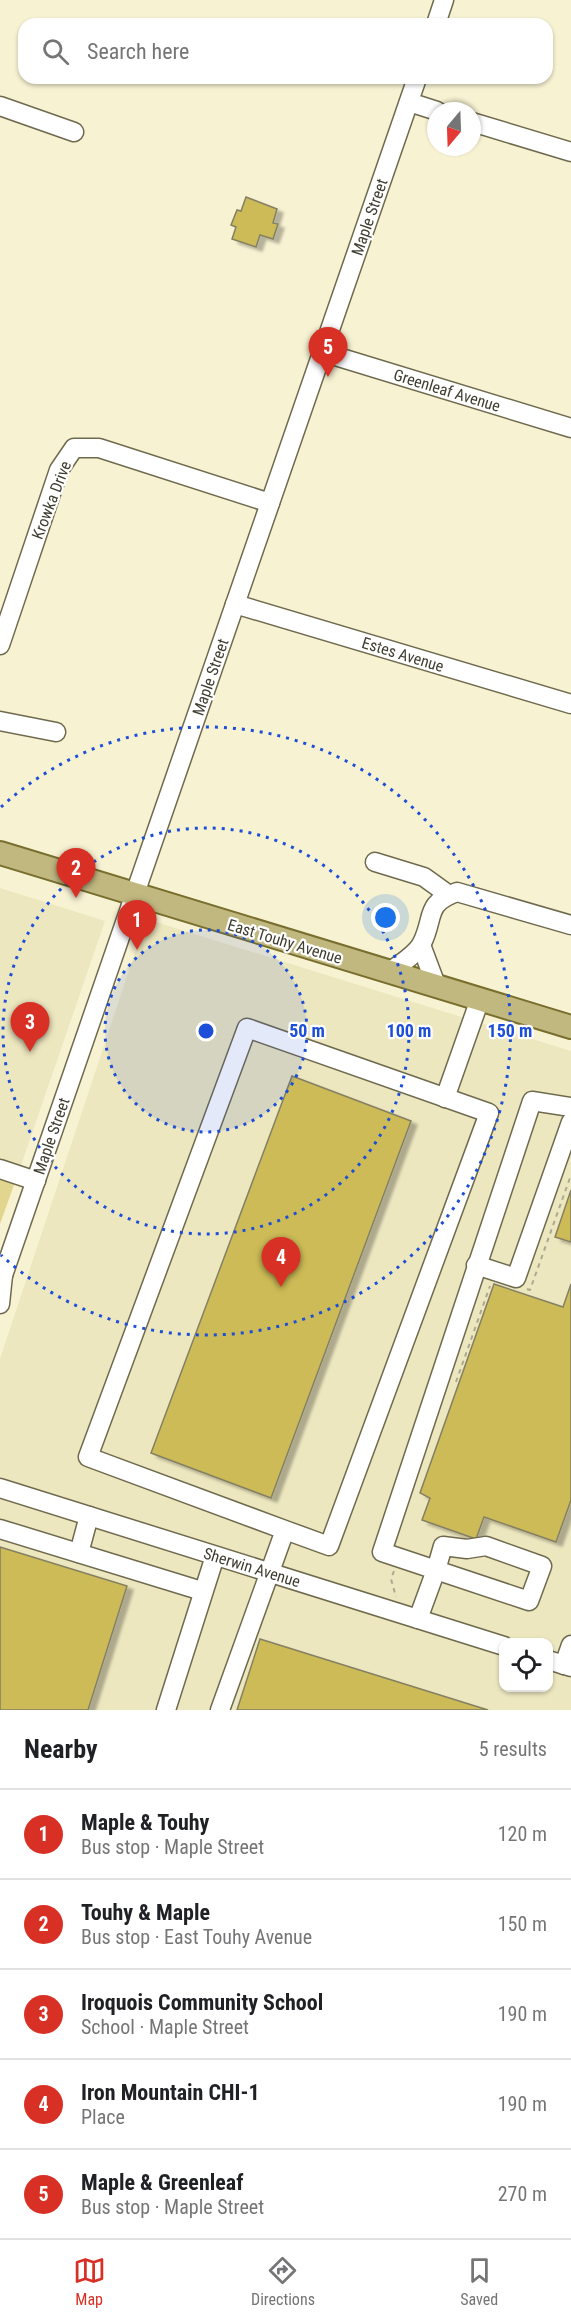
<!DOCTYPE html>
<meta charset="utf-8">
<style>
body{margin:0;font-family:"Roboto Condensed",sans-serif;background:#f2f2f2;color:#202124}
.controls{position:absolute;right:18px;bottom:18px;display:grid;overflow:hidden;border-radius:12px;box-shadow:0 2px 4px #0004}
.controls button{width:54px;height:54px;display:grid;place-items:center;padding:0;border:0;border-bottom:2px solid #e0e0e0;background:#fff;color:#202124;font:30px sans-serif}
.compass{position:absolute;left:427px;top:102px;width:54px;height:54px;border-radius:50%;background:#fff;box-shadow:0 2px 4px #0004;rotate:199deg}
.you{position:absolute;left:386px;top:918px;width:21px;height:21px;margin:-15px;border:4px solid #fff;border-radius:50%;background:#1a73e8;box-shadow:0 0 0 9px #1a73e833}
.badge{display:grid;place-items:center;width:39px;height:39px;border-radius:50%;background:#d93025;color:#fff;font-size:20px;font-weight:700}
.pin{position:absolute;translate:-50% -50px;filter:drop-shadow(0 2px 3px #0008)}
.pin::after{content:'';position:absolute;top:32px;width:21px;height:18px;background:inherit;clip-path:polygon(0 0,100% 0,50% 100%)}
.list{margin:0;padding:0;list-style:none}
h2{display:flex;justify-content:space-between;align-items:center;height:78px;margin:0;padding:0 24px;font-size:26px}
h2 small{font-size:20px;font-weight:400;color:#757577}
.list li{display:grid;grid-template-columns:39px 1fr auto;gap:18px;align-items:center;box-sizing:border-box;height:90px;padding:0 24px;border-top:2px solid #e0e0e0}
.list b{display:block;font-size:22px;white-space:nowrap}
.list p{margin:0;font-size:20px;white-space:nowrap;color:#757577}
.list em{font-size:20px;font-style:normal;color:#757577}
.icon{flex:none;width:33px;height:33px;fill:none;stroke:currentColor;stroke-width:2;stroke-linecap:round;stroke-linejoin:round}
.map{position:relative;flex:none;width:571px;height:1710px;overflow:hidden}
.search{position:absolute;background:#fff;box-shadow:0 2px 4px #0004;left:18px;right:18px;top:18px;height:66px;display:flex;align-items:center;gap:15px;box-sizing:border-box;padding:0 21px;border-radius:18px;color:#757577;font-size:22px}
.sheet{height:528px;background:#fff}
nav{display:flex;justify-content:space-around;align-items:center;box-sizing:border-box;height:84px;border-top:2px solid #e0e0e0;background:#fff;font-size:16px;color:#757577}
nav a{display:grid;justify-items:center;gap:3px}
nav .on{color:#d93025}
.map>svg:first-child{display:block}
</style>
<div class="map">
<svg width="571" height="1710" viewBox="0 0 571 1710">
<defs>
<filter id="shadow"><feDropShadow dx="6" dy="4" stdDeviation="1.5" flood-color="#0004"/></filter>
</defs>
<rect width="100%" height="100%" fill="#f7f2d2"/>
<g fill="#ede7bf" fill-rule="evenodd">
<polygon points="0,888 105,921 19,1171 0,1165"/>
<path d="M146,919L571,1051V1710H0V1359ZM504,1642H548V1688H504Z"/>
</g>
<polygon fill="#e2d68e" points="0,1165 19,1171 0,1224"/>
<g fill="#ccbb57" stroke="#858063" stroke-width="1.5" filter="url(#shadow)">
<polygon points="246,197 277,209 273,223 278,224 273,239 260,235 256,247 232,239 236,227 231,225 237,210 241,211"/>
<polygon points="292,1076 411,1121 271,1498 151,1453"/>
<polygon points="571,1190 571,1242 555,1237"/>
<polygon points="494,1284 563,1307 571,1284 571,1500 556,1542 484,1517 476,1539 422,1520 430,1498 420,1493"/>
<polygon points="0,1547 127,1586 88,1710 0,1710"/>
<polygon points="260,1639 488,1710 237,1710"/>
</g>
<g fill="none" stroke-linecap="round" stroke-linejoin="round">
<g stroke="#6f6a4e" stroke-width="21">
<g id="minor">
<polyline points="436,24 444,0"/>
<polyline points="409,102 437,111"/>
<polyline points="0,106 74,132"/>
<polyline points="472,122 571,152"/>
<polyline points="322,352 571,428"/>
<polyline points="235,604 571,704"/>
<polyline points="0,645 59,470 74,448 99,448 270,503"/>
<polyline points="0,721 56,732"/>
<polyline points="375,862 424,877 449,895"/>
<polyline points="421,945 436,985"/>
<path d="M389,972C400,964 416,955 422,943C435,917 424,904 457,892L571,925"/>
<polyline points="445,1098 480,999"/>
<polyline points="0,1169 36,1181"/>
<polyline points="476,1265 516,1278 571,1122"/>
<polyline points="0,1284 417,78"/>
<polyline points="0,1304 3,1275"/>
<polyline points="0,1488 504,1646"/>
<polyline points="0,1529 202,1591"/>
<polygon points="443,1546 467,1549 486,1546 542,1566 529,1601 436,1570"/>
<polyline points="79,1553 89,1516"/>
<polyline points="418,1619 436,1570 382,1552 532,1101 571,1107"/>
<polyline points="548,1660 571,1667"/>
<polyline points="564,1665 571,1645"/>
<polyline points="166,1710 215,1556"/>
<polyline points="220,1710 285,1530 329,1546 489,1113 247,1028 88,1457 285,1530"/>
</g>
</g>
<g stroke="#786e2d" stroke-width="26">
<polyline id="major" points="0,853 571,1027"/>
</g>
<g stroke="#ada991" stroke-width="2" stroke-dasharray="4.5 4.5" stroke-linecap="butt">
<polyline points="527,1289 530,1290 571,1175"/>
<polyline points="456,1382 490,1286"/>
<polyline points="394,1571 391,1579 396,1597"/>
</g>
<use href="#minor" stroke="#fff" stroke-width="18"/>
<use href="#major" stroke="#c1b880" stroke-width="22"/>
</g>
<circle cx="206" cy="1031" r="101" fill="#1d4ed8" fill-opacity=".12"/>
<g fill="none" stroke="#1d4ed8" stroke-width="3" stroke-dasharray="3 6">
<circle cx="206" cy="1031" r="101"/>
<circle cx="206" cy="1031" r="203"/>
<path d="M1 807A304 304 0 1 1 1 1255"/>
</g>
<g text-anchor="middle" stroke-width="4.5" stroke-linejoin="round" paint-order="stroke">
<g font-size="16" fill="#3f3d30" stroke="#fff">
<text transform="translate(369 217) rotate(-71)" y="6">Maple Street</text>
<text transform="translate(447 390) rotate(17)" y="6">Greenleaf Avenue</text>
<text transform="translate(51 500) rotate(-69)" y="6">Krowka Drive</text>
<text transform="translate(403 654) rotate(17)" y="6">Estes Avenue</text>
<text transform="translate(210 677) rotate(-71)" y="6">Maple Street</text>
<text transform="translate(285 941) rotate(17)" y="6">East Touhy Avenue</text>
<text transform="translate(51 1136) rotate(-71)" y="6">Maple Street</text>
<text transform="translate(252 1567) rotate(17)" y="6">Sherwin Avenue</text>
</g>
</g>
<circle cx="206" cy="1031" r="9" fill="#1d4ed8" stroke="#fff" stroke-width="3"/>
<g font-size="18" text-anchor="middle" font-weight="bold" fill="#1d4ed8" stroke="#fff" stroke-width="4.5" stroke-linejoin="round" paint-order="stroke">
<text x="307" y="1037">50 m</text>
<text x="409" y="1037">100 m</text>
<text x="510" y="1037">150 m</text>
</g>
</svg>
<div class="controls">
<button><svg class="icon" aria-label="locate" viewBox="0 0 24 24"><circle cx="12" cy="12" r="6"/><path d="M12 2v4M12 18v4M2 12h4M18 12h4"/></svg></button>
</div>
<svg class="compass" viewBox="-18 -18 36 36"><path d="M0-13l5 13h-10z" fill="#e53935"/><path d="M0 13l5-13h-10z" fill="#757577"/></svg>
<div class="you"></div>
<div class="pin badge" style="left:137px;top:950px">1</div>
<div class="pin badge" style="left:76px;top:898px">2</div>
<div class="pin badge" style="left:30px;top:1052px">3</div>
<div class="pin badge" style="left:281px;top:1287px">4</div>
<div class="pin badge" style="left:328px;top:377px">5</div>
<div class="search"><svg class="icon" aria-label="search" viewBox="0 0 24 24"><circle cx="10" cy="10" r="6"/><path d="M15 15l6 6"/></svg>Search here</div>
</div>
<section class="sheet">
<h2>Nearby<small>5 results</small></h2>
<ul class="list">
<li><span class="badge">1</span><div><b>Maple &amp; Touhy</b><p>Bus stop · Maple Street</p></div><em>120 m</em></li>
<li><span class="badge">2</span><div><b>Touhy &amp; Maple</b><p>Bus stop · East Touhy Avenue</p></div><em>150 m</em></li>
<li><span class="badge">3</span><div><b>Iroquois Community School</b><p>School · Maple Street</p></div><em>190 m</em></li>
<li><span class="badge">4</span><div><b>Iron Mountain CHI-1</b><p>Place</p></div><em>190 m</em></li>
<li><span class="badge">5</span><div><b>Maple &amp; Greenleaf</b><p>Bus stop · Maple Street</p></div><em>270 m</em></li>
</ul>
</section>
<nav>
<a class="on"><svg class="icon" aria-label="map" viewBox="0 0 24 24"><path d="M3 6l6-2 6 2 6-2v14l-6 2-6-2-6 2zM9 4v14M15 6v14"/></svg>Map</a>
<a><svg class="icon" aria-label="directions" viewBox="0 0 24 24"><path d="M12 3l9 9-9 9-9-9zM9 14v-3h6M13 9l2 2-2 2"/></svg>Directions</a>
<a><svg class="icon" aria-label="saved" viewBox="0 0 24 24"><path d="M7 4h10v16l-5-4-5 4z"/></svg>Saved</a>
</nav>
